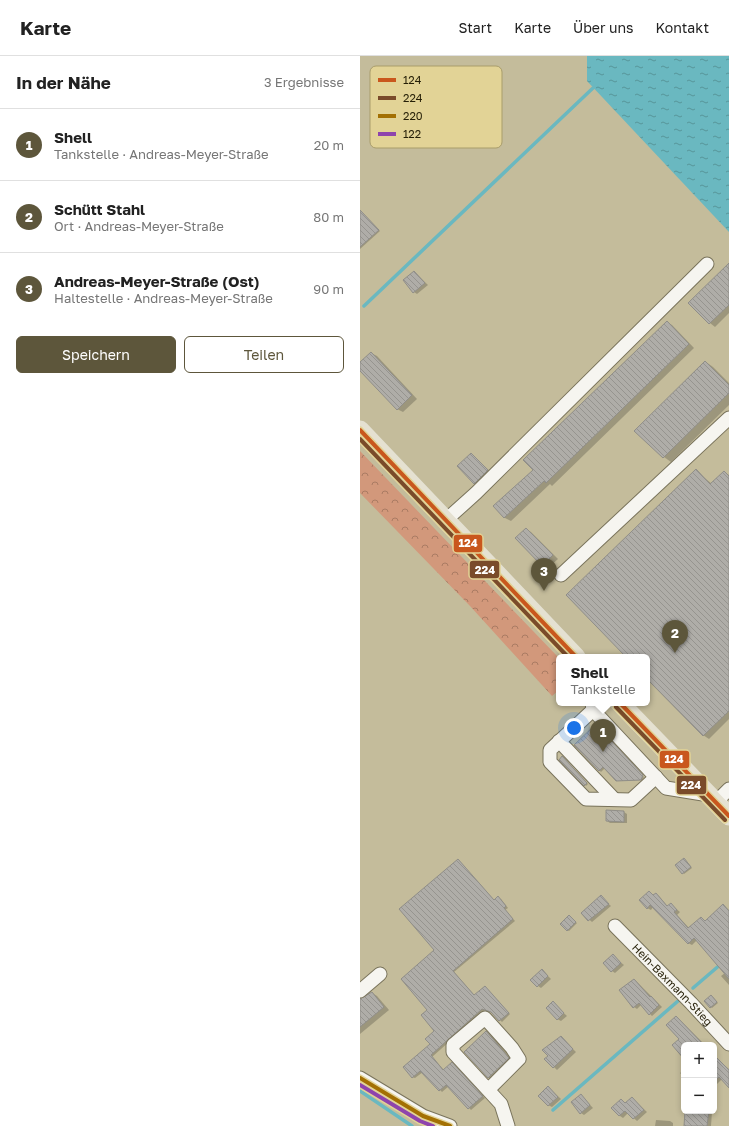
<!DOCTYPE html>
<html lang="de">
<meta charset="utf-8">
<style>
body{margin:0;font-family:"Golos Text",sans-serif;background:#f2f2f2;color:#222}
.controls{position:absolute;right:12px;bottom:12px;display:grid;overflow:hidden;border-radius:6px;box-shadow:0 2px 6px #0003}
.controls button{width:36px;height:36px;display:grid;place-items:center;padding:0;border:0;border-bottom:1px solid #e0e0e0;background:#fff;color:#222;font:20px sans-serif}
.you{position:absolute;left:214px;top:672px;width:14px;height:14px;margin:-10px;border:3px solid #fff;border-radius:50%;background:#1a73e8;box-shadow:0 0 0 6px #1a73e833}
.badge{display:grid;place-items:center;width:26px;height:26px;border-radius:50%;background:#5d563b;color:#fff;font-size:13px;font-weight:700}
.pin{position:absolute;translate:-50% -33px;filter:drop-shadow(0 1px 2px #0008)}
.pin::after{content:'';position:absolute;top:21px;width:14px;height:12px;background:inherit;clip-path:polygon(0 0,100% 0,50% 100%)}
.popup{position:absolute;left:196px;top:598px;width:94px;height:52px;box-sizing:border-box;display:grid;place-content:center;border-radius:6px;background:#fff;filter:drop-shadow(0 1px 3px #0005);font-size:13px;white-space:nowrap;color:#767676}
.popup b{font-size:15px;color:#222}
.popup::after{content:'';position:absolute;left:50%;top:100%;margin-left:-8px;border:8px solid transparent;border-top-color:#fff}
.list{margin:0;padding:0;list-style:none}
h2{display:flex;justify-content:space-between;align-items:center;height:52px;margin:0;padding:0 16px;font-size:17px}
h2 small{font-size:13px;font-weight:400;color:#767676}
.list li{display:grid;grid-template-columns:26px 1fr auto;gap:12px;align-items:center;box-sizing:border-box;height:72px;padding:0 16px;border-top:1px solid #e0e0e0}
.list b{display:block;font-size:15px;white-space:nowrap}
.list p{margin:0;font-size:13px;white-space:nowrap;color:#767676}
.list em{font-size:13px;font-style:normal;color:#767676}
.actions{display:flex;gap:8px;padding:12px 16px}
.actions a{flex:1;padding:9px 0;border:1px solid #5d563b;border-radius:6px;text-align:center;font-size:14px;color:#5d563b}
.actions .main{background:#5d563b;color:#fff}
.map{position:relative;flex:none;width:369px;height:1070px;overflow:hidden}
header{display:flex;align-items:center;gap:24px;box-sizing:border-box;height:56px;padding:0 20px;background:#fff;border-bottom:1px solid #e0e0e0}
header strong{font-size:19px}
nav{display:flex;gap:22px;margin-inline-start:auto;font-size:14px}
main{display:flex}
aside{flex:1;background:#fff}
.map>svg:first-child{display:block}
</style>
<header>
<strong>Karte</strong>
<nav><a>Start</a><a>Karte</a><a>Über uns</a><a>Kontakt</a></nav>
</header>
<main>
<aside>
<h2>In der Nähe<small>3 Ergebnisse</small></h2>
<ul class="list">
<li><span class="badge">1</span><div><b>Shell</b><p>Tankstelle · Andreas-Meyer-Straße</p></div><em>20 m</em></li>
<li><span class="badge">2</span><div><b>Schütt Stahl</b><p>Ort · Andreas-Meyer-Straße</p></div><em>80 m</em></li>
<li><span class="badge">3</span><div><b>Andreas-Meyer-Straße (Ost)</b><p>Haltestelle · Andreas-Meyer-Straße</p></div><em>90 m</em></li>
</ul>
<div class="actions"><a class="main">Speichern</a><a>Teilen</a></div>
</aside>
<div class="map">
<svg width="369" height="1070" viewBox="0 0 369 1070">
<defs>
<pattern id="forest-crowns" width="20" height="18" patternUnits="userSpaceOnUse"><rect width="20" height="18" fill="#d2987b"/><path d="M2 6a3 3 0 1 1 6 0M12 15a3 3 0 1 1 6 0" fill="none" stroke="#aa7b63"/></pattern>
<pattern id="water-ripples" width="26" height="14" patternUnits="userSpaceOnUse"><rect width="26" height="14" fill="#6ab8c0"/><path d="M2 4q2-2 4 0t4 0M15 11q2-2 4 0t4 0" fill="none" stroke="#57959a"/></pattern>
<pattern id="building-back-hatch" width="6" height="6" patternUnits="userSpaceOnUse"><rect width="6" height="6" fill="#afada8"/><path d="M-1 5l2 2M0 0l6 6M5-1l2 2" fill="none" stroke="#96948f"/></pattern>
</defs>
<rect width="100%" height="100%" fill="#c4bc9b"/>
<polygon fill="url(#forest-crowns)" points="0,395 199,602 199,634 192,640 110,550 0,437"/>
<polygon fill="url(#water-ripples)" points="227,0 369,0 369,176 227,25"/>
<g fill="#0003">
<polygon points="0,154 20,175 0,193"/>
<polygon points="369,209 369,257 355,271 350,267 330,247"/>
<polygon points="54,216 68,229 57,238 54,236"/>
<polygon points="307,266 312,269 334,292 192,430 190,428 151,465 145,462 134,450 174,414"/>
<polygon points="11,297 17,300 57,343 43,356 37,353 0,313 0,308"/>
<polygon points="346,306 353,311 369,327 369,349 311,406 304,401 276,375"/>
<polygon points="111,398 133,418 120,430 115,427"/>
<polygon points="336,415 352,428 364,416 369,419 369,663 349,683 343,679 287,621 287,601 267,601"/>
<polygon points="166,473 171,476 198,503 188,512 182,509"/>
<polygon points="237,670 284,721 282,724 258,725 245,712 241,716 240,715 215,689"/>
<polygon points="204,702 228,728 226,730 225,729"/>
<polygon points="264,756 267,758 267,767 250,767 247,765"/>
<polygon points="325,803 332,812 324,818 316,810"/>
<polygon points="98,804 135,845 138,842 141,843 148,852 145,854 155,865 94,916 115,940 125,931 127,933 150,958 142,966 132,956 125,954 72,1001 84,1014 94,1009 125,1042 111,1054 89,1030 82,1036 63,1016 55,1022 52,1021 71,988 76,975 69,954 76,894"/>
<polygon points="289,836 294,840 296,838 299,840 308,851 311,849 314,851 320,856 317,859 329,872 341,863 346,866 363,849 369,854 369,929 361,920 365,917 337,884 332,889 328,887 293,851 291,854 287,852"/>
<polygon points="241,841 251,850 232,866 222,857"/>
<polygon points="211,862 217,867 209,875 207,874"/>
<polygon points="253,900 264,909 255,917 252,915"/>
<polygon points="182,914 191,923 181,932 178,930"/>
<polygon points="275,924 302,951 292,960 281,949 277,953 274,951"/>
<polygon points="12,937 17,940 29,954 0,978 0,943"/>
<polygon points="353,941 358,947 352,952 345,946"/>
<polygon points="193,947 207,960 201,965 197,963"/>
<polygon points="317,961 345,989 324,989 324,1002"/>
<polygon points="126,976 132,980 154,1006 134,1025 129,1022 105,996"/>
<polygon points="201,981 216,996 197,1014 186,1003 189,1000 184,994"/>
<polygon points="358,1004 369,1013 369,1030 362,1023 357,1028 354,1026 354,1008"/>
<polygon points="324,1014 324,1021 320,1017"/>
<polygon points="189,1032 201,1043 192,1051 188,1049"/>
<polygon points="221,1039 233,1052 224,1059 221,1057"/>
<polygon points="272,1042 287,1056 277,1065 268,1057 263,1062 260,1060 261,1044 266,1047"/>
<polygon points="326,1055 352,1056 351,1070 325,1070"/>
<polygon points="296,1064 310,1065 313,1067 313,1070 295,1070"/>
</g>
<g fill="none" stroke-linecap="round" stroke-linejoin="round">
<g stroke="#6ab8c0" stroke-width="3.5">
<polyline points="4,250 233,32"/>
<polyline points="333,932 361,908"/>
<polyline points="0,1035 52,1070"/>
<polyline points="193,1054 318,945"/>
</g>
</g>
<g fill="url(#building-back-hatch)" stroke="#908e88">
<polygon points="0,154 19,174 0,191"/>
<polygon points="369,207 369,249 349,268 328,247"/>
<polygon points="54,215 65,227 53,237 43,224"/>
<polygon points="307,265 329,288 186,427 184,425 144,462 133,450 173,414 163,404"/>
<polygon points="11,296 52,339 37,354 0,315 0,306"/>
<polygon points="345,305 369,329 369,337 303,402 274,375"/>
<polygon points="111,397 128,414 114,428 97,410"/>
<polygon points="336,413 350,428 364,415 369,420 369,655 343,680 287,623 287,601 266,601 206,539"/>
<polygon points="166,472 193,499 182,510 155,482"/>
<polygon points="236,668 283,719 281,724 256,725 243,711 239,715 214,689"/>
<polygon points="202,700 227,727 224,730 199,704"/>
<polygon points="246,754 264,755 264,766 246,765"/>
<polygon points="324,802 331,811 322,818 315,809"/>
<polygon points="98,803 134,844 138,840 146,850 144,852 153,863 93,915 114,939 125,930 149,957 139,965 131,956 122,953 71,999 83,1014 92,1006 123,1040 108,1053 86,1029 79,1035 60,1015 52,1022 43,1011 70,988 65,983 74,975 61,959 67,954 41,923 74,894 39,853"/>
<polygon points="289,835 293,839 296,837 307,850 311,847 317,854 314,856 328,872 341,861 345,865 363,848 369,855 369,923 334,882 328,888 290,849 287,853 279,844"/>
<polygon points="241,839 249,848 228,865 221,857"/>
<polygon points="209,859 216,866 207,875 200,868"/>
<polygon points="253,898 261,907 251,916 243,907"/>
<polygon points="182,913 188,920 177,931 170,924"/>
<polygon points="274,923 290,941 291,940 299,949 289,959 279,947 273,952 259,934"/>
<polygon points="12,936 24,951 0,971 0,943"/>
<polygon points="351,939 357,946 350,952 344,945"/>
<polygon points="193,945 204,957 197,964 186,952"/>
<polygon points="316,960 344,989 324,989 324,1003 312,989 319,983 306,969"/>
<polygon points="126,975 149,1002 128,1022 104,996"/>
<polygon points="201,980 213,993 193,1012 184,1003 188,1000 182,994"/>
<polygon points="354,999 369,1014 369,1032 359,1021 354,1025"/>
<polygon points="188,1030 198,1041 188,1050 178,1040"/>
<polygon points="221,1038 230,1049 220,1058 211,1046"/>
<polygon points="272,1041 284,1054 273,1063 265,1055 259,1060 251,1052 261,1043 265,1047"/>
<polygon points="325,1055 349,1055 347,1070 324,1070"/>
</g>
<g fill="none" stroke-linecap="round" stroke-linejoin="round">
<g stroke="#79735b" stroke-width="15">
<g id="minor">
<polyline points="86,464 116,437 347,208"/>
<polyline points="201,519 369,362"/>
<polyline points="232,647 233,654 306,732 349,739"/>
<polyline points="233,654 190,694 190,706 226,743 271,744 296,721"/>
<polyline points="199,685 254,743"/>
<polyline points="356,746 369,733"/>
<path id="s1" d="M255,870L331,947L369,988"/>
<polyline points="0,935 20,918"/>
<polyline points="0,1022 63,1060 90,1070"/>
<polyline points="128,1034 159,1003 152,992 125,962 93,989 93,996 141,1048 148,1070"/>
</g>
</g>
<g stroke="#e4e1d2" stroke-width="19">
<g id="major">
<polyline points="0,374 216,601"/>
<polyline points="260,647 369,760"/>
</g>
</g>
<use href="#minor" stroke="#f6f5f0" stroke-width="13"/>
<use href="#major" stroke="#e5e1d1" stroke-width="17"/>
<g stroke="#e2d396" stroke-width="7">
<g id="bus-1">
<polyline points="0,374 216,601"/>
<polyline points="260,647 369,760"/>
</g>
</g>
<g stroke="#e2d396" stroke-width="7">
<g id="bus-2">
<polyline points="0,383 208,601"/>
<polyline points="256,651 365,764"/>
</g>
</g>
<g stroke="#e2d396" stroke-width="7">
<polyline id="bus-3" points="0,1022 63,1060 90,1070"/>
</g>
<g stroke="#e2d396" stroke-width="7">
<polyline id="bus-4" points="0,1029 60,1065 73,1070"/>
</g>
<use href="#bus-1" stroke="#c9571d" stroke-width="4"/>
<use href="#bus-2" stroke="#7a4b2a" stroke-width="4"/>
<use href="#bus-3" stroke="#a37003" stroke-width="4"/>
<use href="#bus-4" stroke="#8e44ad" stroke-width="4"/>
</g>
<g text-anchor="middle" stroke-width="3.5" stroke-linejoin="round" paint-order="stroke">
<g font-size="11" fill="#251f07" stroke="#e2d396">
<text dy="4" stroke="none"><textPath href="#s1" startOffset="82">Hein-Baxmann-Stieg</textPath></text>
</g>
</g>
<rect x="10" y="10" width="132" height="82" rx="6" fill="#e2d396" stroke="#a99d6b" stroke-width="1"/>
<rect x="18" y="22" width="18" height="4" fill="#c9571d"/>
<rect x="18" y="40" width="18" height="4" fill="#7a4b2a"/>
<rect x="18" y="58" width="18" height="4" fill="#a37003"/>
<rect x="18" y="76" width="18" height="4" fill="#8e44ad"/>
<g font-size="11" fill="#251f07">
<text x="43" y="28">124</text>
<text x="43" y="46">224</text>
<text x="43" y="64">220</text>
<text x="43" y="82">122</text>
</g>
<g stroke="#e2d396" stroke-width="1.5">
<rect x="93" y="478" width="30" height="19" rx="4" fill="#c9571d"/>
<rect x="109" y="504" width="31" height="19" rx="4" fill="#7a4b2a"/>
<rect x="299" y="694" width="31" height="19" rx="4" fill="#c9571d"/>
<rect x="316" y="719" width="31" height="20" rx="4" fill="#7a4b2a"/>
</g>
<g font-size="11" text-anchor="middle" font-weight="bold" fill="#fff">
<text x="108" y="491">124</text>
<text x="125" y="518">224</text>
<text x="314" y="707">124</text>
<text x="331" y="733">224</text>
</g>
</svg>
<div class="controls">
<button>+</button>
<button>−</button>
</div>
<div class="you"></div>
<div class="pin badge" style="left:243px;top:696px">1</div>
<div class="popup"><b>Shell</b>Tankstelle</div>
<div class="pin badge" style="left:315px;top:597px">2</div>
<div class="pin badge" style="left:184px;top:535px">3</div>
</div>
</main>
